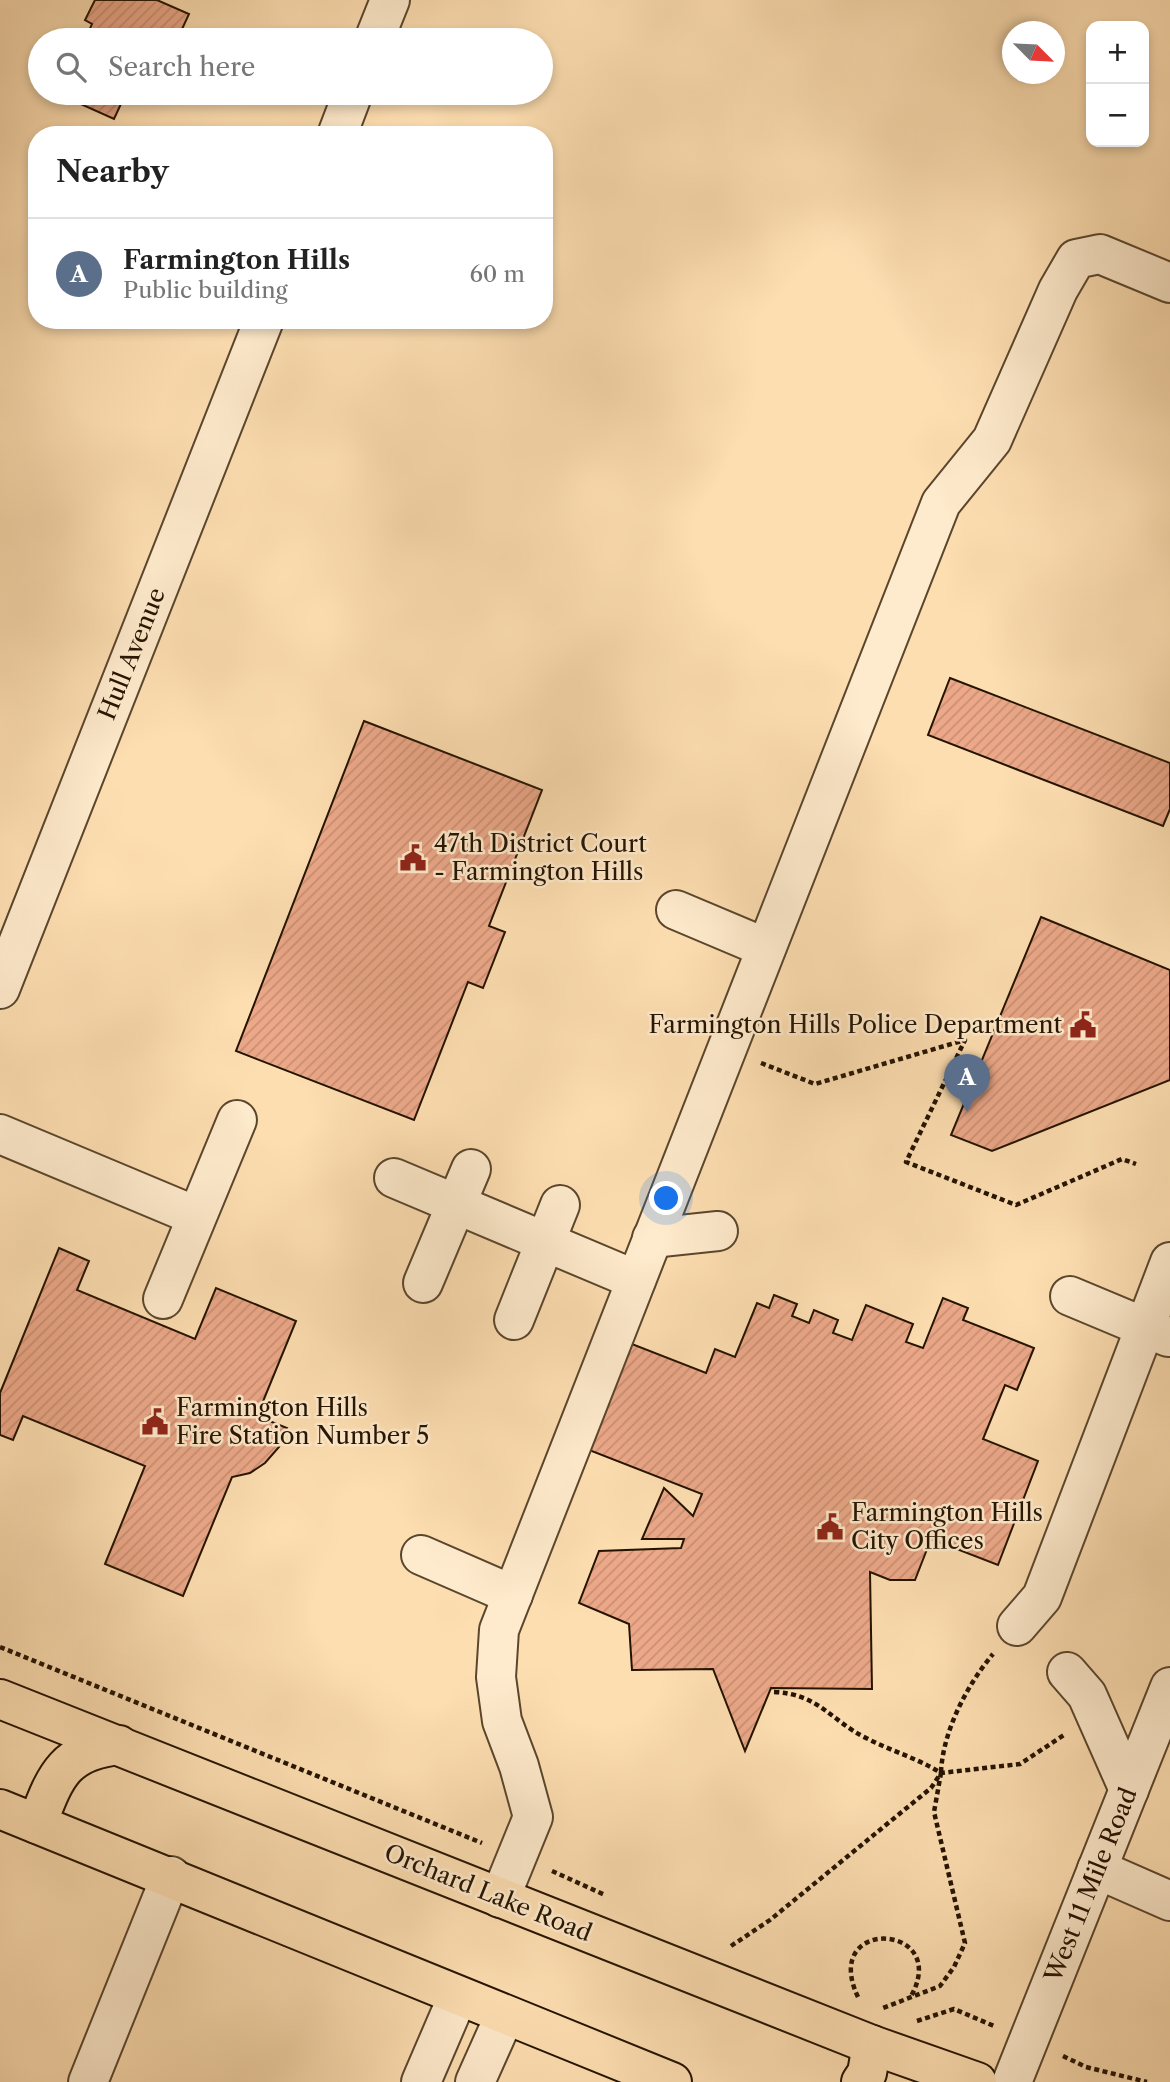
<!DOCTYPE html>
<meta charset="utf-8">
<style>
body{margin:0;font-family:"Libre Caslon Text",serif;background:#f6f6f6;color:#222}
.controls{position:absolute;right:21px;top:21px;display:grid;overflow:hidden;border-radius:14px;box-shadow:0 4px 10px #0003}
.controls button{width:63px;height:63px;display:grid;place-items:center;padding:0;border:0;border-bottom:2px solid #e0e0e0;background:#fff;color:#222;font:35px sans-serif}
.compass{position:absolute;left:1002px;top:21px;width:63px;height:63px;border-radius:50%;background:#fff;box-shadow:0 4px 10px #0003;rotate:114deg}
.you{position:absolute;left:667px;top:1199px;width:24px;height:24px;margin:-18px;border:5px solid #fff;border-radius:50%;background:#1a73e8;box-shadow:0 0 0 10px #1a73e833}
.badge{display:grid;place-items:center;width:46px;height:46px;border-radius:50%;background:#8f2418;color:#fff;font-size:23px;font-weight:700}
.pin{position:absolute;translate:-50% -58px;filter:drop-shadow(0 2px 4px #0008)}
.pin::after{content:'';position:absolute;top:37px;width:24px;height:21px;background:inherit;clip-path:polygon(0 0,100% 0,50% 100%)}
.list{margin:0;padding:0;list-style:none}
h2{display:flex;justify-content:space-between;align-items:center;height:91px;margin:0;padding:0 28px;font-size:30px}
h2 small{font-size:23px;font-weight:400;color:#767676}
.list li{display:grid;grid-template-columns:46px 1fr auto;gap:21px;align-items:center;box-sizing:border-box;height:112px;padding:0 28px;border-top:2px solid #e0e0e0}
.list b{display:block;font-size:26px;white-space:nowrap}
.list p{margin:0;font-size:23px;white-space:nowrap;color:#767676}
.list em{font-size:23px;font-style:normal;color:#767676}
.icon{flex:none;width:38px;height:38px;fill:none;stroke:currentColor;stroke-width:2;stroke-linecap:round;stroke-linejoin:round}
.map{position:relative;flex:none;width:1170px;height:2082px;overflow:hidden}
.search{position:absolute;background:#fff;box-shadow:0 4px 10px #0003;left:28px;top:28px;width:525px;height:77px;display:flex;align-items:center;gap:18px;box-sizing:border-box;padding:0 24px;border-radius:38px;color:#767676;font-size:26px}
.panel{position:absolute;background:#fff;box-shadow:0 4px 10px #0003;left:28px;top:126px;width:525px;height:203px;border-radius:28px}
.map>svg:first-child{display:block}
</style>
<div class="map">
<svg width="1170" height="2082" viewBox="0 0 1170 2082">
<defs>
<pattern id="building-hatch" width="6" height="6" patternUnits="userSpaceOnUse" patternTransform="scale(1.75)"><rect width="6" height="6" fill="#eca889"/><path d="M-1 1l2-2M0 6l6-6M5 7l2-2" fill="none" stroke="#ca9074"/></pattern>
</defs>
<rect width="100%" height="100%" fill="#fddeb1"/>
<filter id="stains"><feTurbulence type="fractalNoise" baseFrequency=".00286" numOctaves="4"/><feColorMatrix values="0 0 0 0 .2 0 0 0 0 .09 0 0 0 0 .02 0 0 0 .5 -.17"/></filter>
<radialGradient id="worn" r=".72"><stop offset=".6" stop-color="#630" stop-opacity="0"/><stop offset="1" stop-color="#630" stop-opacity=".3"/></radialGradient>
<g fill="url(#building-hatch)" stroke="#241301" stroke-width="2">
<polygon points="95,0 157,0 189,14 177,40 85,40 92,24 85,20"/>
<polygon points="77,93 126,93 114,119 74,101"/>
<polygon points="950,678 1170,763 1170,809 1163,826 928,735"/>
<polygon points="364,721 542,790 489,926 505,932 483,988 468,982 414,1120 236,1051"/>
<polygon points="1041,917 1170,970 1170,1080 992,1151 951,1135"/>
<polygon points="59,1248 89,1261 77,1290 195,1339 216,1288 296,1321 257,1416 287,1428 279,1447 265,1463 250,1473 232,1477 183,1596 105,1564 145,1466 23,1416 13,1440 0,1435 0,1393"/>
<polygon points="774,1295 797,1304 792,1316 809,1323 814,1310 838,1320 833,1333 852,1340 866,1305 913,1324 906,1342 923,1348 943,1298 968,1308 963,1320 1034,1348 1017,1390 1005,1385 983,1439 1038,1461 998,1565 931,1539 915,1580 890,1580 870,1572 872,1689 771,1688 745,1751 713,1669 632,1670 629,1624 579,1603 599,1551 681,1548 684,1539 642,1539 664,1488 693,1516 702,1494 589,1450 632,1344 706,1373 715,1349 735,1357 757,1303 769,1308"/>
</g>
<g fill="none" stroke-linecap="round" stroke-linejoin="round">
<g stroke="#5a462d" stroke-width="42">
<g id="minor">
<polyline points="374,40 390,0"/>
<polyline points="337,135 353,93"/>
<polyline points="676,910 766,948"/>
<polyline points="0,989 264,320"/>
<polyline points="0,1134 196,1216"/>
<polyline points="394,1178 636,1280"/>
<polyline points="652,1238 718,1231"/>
<polyline points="423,1283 471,1169"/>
<polyline points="1070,1296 1168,1337"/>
<polyline points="163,1299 237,1120"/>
<polyline points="514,1320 560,1205"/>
<polyline points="421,1555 513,1595"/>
<polyline points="1017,1626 1042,1597 1170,1262"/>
<polyline points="1067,1672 1087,1695 1129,1790"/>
<polyline points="1097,1869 1170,1901"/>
<polyline points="500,1898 533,1817 519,1766 502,1721 496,1677 499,1630 941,503 992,440 1058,290 1076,259 1100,254 1170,283"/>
<polyline points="88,2082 171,1876"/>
<polyline points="421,2082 458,1996"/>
<polyline points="475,2082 505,2015"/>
<polyline points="1012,2082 1170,1687"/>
</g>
</g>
<g stroke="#241301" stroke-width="42">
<g id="major">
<polyline points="0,1699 872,2045 977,2082"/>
<polyline points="0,1809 672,2082"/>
<path d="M37,1824C55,1777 63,1751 119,1745"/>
<polyline points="861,2082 867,2073 872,2045"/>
</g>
</g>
<g stroke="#241301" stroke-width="4.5" stroke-dasharray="5 3.5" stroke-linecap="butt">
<polyline points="761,1063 815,1084 965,1040 906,1162 1016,1205 1122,1159 1136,1164"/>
<polyline points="0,1647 482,1843"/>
<path d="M774,1692C819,1694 830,1720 866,1738C891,1751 917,1758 941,1773L934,1812L965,1943L954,1967L940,1986L883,2008"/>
<path d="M941,1772C943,1731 967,1685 993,1654"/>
<polyline points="552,1871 605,1895"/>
<polyline points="731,1946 770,1920 931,1788 941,1773 1020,1764 1064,1735"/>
<path d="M858,1997C819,1915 954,1923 910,1998"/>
<polyline points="917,2021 954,2009 994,2026"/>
<polyline points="1063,2056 1086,2067 1147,2082"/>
</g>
<use href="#minor" stroke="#feeacc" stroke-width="38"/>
<use href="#major" stroke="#fddeb1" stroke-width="38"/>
</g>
<defs>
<g id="civic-bare" transform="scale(2.1)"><path d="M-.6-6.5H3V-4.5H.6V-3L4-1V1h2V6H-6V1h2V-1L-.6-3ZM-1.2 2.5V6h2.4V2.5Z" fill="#8f2418" stroke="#feeacc" stroke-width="2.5" paint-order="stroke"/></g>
</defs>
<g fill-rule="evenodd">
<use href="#civic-bare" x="413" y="858"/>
<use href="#civic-bare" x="1083" y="1025"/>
<use href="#civic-bare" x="155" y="1422"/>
<use href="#civic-bare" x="830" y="1527"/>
</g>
<g text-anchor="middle" stroke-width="5" stroke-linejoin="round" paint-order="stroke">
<g font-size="24" fill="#241301" stroke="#feeacc">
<text transform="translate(132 654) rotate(-68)" y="8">Hull Avenue</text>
<text transform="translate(1091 1885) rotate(-68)" y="8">West 11 Mile Road</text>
<text transform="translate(488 1893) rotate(22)" y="8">Orchard Lake Road</text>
</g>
<g font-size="24" fill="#241301" stroke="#feeacc" text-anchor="start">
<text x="434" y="852">47th District Court<tspan x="434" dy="28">- Farmington Hills</tspan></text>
<text x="1062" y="1033" text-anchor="end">Farmington Hills Police Department</text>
<text x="176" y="1416">Farmington Hills<tspan x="176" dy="28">Fire Station Number 5</tspan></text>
<text x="851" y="1521">Farmington Hills<tspan x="851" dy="28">City Offices</tspan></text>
</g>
</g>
<rect width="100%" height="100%" filter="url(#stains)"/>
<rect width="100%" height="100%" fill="url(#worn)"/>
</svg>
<div class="controls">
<button>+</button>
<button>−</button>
</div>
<svg class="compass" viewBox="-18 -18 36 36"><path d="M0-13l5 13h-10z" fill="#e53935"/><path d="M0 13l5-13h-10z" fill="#767676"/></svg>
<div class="you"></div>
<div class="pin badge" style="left:967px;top:1112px;background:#5c6f8a">A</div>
<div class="search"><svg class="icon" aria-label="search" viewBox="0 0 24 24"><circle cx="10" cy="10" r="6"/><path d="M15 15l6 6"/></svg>Search here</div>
<section class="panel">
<h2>Nearby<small></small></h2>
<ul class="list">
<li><span class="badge" style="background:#5c6f8a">A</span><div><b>Farmington Hills</b><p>Public building</p></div><em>60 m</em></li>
</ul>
</section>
</div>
